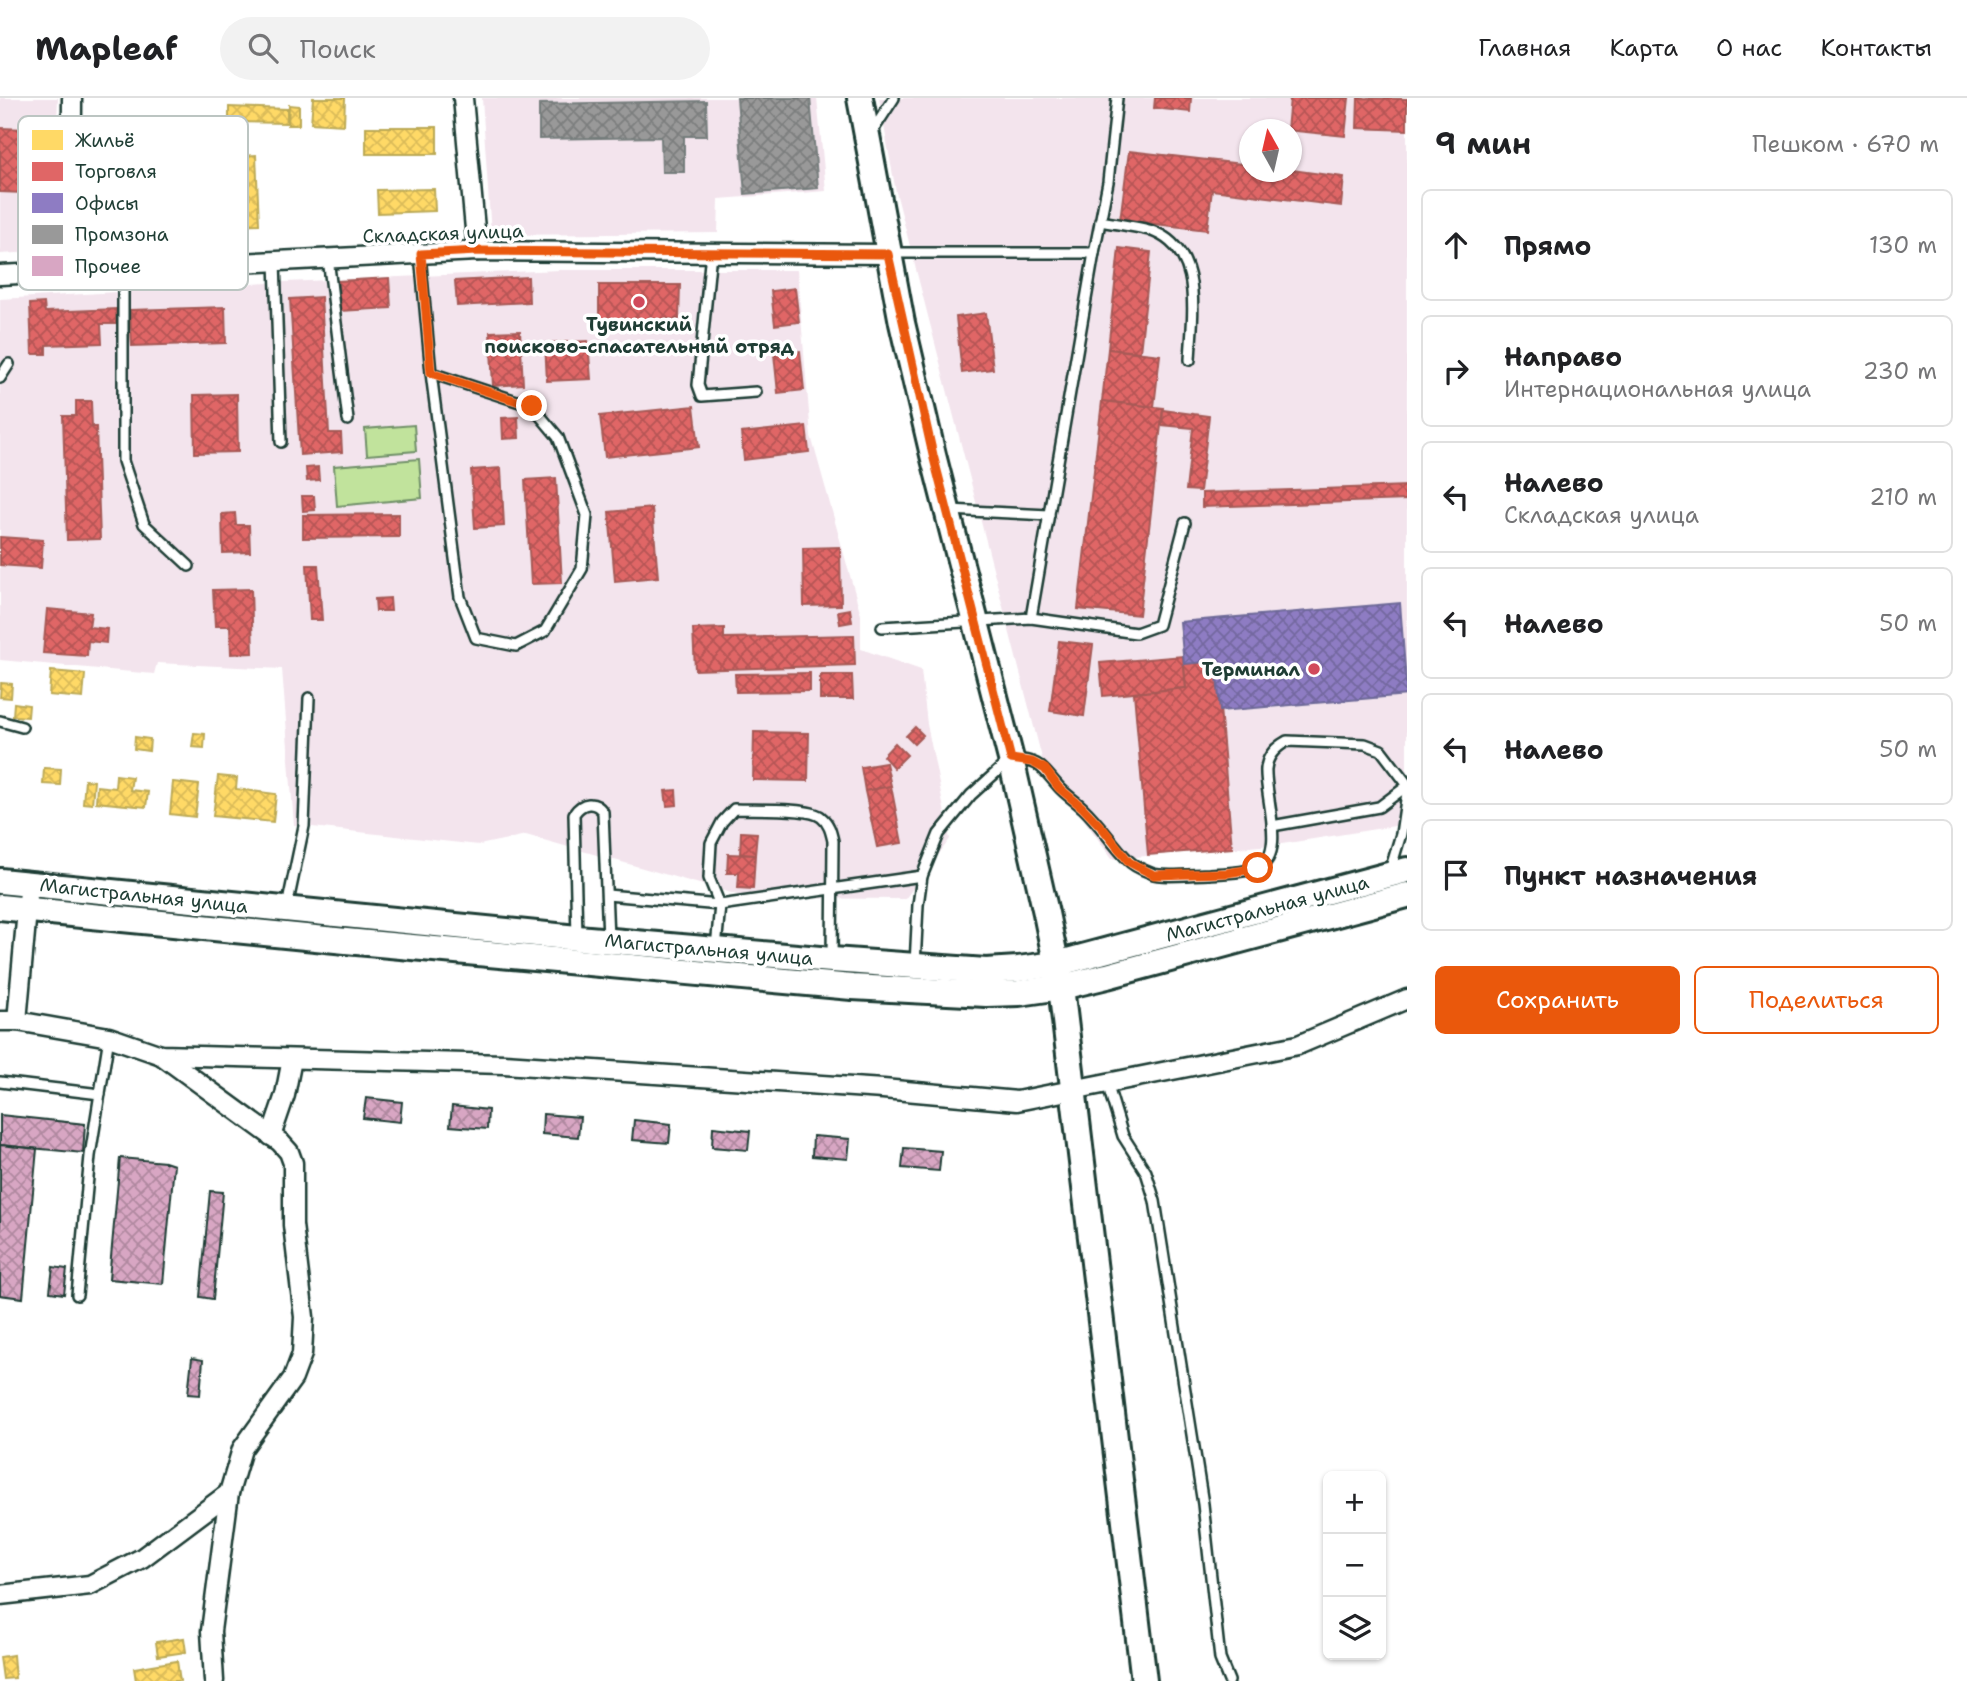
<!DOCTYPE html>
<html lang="ru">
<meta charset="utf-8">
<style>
body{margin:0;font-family:"Shantell Sans",sans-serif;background:#f2f2f2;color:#202124}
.controls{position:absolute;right:21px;bottom:21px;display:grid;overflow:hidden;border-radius:10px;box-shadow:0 2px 5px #0004}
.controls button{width:63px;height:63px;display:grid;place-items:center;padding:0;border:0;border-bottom:2px solid #e0e0e0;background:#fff;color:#202124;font:35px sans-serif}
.compass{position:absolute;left:1239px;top:21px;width:63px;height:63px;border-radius:50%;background:#fff;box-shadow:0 2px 5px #0004;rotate:352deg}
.stop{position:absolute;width:21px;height:21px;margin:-16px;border:5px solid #ea580c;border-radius:50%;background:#fff}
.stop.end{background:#ea580c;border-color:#fff;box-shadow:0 2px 7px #0008}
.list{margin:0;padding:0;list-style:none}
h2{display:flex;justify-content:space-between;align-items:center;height:91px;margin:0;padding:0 28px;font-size:30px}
h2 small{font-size:23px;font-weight:400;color:#757577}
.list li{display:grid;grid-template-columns:46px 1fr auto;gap:21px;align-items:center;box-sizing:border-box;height:112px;margin:0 14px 14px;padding:0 14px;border:2px solid #e0e0e0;border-radius:10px}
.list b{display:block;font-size:26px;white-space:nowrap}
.list p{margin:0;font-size:23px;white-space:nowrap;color:#757577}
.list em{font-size:23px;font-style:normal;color:#757577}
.actions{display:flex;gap:14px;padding:21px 28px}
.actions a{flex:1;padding:16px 0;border:2px solid #ea580c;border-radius:10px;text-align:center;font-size:24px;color:#ea580c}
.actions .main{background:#ea580c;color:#fff}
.icon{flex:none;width:38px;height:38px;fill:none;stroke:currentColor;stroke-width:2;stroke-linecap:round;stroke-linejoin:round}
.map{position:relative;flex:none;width:1407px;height:1583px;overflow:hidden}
header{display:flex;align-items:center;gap:42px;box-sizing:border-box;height:98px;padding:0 35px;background:#fff;border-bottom:2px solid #e0e0e0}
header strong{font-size:33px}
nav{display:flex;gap:38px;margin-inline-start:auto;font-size:24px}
.search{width:490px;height:63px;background:#f2f2f2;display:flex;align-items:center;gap:18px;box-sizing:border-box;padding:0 24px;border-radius:38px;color:#757577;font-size:26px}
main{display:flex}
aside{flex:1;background:#fff}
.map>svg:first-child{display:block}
</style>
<header>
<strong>Mapleaf</strong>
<div class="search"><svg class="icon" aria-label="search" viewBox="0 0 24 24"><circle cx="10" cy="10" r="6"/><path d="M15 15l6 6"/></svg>Поиск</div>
<nav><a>Главная</a><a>Карта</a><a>О нас</a><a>Контакты</a></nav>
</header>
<main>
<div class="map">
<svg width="1407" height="1583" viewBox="0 0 1407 1583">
<defs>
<pattern id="homes-cross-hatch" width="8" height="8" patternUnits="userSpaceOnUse" patternTransform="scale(1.75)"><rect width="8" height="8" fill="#ffd966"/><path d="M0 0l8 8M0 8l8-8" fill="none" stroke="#dabb59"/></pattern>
<pattern id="shops-cross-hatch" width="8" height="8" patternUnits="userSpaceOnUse" patternTransform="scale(1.75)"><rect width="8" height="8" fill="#e06666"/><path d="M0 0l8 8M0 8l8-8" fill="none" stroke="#b55555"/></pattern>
<pattern id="offices-cross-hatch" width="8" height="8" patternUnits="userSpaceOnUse" patternTransform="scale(1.75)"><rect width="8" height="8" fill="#8e7cc3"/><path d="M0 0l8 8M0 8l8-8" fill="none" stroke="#73679f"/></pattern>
<pattern id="industry-cross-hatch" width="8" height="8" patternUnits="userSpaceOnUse" patternTransform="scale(1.75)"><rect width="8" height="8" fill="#999"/><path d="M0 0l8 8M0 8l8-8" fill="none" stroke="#7c7e7e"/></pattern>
<pattern id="building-cross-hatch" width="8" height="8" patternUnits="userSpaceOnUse" patternTransform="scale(1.75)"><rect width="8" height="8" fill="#d8a6c3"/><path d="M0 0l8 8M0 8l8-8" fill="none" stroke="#af889f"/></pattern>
</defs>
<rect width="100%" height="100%" fill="#fff"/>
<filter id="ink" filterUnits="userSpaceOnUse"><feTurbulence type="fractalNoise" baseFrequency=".0143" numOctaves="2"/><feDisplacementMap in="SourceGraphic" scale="14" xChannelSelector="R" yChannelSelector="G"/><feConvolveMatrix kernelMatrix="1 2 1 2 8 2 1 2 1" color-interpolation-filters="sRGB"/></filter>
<g filter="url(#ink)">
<g fill="#f3e4ed" fill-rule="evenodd">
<polygon points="0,0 58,0 51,153 0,156"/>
<polygon points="482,0 817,0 826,93 719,101 718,135 491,137"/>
<path d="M879,0H1407V726L1282,746L1112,761L1043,664L896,94ZM1250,32H1292V74H1250Z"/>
<polygon points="560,172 797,172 811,338 861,517 861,551 921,572 927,626 950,741 905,801 749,800 526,737 479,747 294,727 282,571 157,565 154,576 0,562 0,201 285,184"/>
</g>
<g fill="#c1e39c" stroke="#709068" stroke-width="2">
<polygon points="414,327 416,353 367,357 365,331"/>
<polygon points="419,361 422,400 337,408 334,368"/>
</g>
<g fill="url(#homes-cross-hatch)" stroke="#bcaa57" stroke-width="2">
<polygon points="313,0 345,0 344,27 311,25"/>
<polygon points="289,7 299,8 299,27 288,27"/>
<polygon points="229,9 287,11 287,25 229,24"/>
<rect x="366" y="29" width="71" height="27"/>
<polygon points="256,57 259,126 228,127 226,59"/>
<polygon points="434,91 435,113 378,115 377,92"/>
<polygon points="51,573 85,576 83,600 49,597"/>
<polygon points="1,585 12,586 11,600 0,599"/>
<polygon points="14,605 29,607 28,619 13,618"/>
<polygon points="194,635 205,636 204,650 192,649"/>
<polygon points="135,639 150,641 149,653 134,651"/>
<polygon points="44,670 61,671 60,687 43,686"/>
<polygon points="116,677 132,679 130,692 148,694 146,709 96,704 97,688 115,690"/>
<polygon points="218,678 237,680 236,691 276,696 273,724 213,718"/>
<polygon points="85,682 94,683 92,706 83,705"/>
<polygon points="173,684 199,687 195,719 170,716"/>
<polygon points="184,1540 186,1554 158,1558 156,1544"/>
<polygon points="13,1557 15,1580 3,1581 0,1559"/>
<polygon points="177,1563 180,1583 136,1583 134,1570"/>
</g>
<g fill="url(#shops-cross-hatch)" stroke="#a65a57" stroke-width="2">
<polygon points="1155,0 1191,0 1190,14 1154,10"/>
<polygon points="1290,0 1349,0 1345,38 1287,32"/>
<polygon points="1358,0 1407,1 1407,32 1357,30"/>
<polygon points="0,30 26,31 24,95 0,94"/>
<polygon points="1129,53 1250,67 1250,74 1292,72 1344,79 1341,108 1212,92 1207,132 1120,122"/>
<polygon points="1119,150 1151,154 1140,254 1108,251"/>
<polygon points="528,179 529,204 457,208 455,183"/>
<polygon points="389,180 391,210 340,213 338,183"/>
<polygon points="599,187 680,187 679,221 599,221"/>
<polygon points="795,190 799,224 775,227 771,193"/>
<polygon points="321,199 329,335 341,335 342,354 300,357 290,201"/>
<polygon points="44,205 45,214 116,211 116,226 101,226 102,245 46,247 46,256 32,256 30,206"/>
<polygon points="225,209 226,245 132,248 130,212"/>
<polygon points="986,215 993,271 962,275 956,219"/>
<polygon points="520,233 523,286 493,288 490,234"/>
<polygon points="588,243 591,281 547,283 545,245"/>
<polygon points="1108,251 1160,257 1154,309 1102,303"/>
<polygon points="800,253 804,292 778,295 774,256"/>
<polygon points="237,296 238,354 195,355 194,297"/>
<polygon points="76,303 91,303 92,329 96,329 100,441 67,442 63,318 76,318"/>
<polygon points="1102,303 1163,310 1139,517 1078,511"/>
<polygon points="694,308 699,349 605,359 600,318"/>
<polygon points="1163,312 1209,318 1200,393 1186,392 1193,330 1162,327"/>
<polygon points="518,319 519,340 503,341 502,320"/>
<polygon points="806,328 809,354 744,362 741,335"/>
<polygon points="318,369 319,382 307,383 306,370"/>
<polygon points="501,370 504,428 475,430 471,372"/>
<polygon points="556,380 562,485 531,486 525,382"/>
<polygon points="1407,388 1407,402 1202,409 1202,395"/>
<polygon points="302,398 314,398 315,412 303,413"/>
<polygon points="652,410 658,479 615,483 609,414"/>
<polygon points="235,415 236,427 249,427 250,454 223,455 222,416"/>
<polygon points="399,416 399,439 303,440 303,417"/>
<polygon points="0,439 43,442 41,470 0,467"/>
<polygon points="840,449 841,507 804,508 803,450"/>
<polygon points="307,467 318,467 322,522 310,522"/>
<polygon points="251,491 253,555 231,556 230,528 215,528 213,492"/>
<polygon points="390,500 391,513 376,513 375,501"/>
<polygon points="47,511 91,515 89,529 107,531 106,545 88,543 87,558 43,555"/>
<polygon points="850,511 852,524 840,526 838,513"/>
<polygon points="724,530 724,540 854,537 855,567 695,572 693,531"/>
<polygon points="1059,543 1093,547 1084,618 1050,613"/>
<polygon points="1183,558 1186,590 1103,598 1100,565"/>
<polygon points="1216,563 1232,750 1148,757 1134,595 1186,590 1184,566"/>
<polygon points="810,575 810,593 736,594 735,576"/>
<polygon points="820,577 852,577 853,601 820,601"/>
<polygon points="915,629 923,637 914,646 906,638"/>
<polygon points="754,634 809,635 808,683 753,682"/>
<polygon points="895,645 907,657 894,670 883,658"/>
<polygon points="886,665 891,688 865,693 861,669"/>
<polygon points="891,688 902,745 877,749 865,693"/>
<polygon points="676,692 677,707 667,708 665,693"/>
<polygon points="741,734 757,735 755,757 740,756"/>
<polygon points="728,756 755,757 753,791 738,790 739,775 727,775"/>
</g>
<polygon fill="url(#offices-cross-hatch)" stroke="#6d6998" stroke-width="2" points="1400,505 1407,597 1220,613 1216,563 1184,566 1180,524"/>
<g fill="url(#industry-cross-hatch)" stroke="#747d7b" stroke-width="2">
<polygon points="737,0 810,0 818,90 745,96"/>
<polygon points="706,3 707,38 684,38 684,74 662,74 661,39 539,41 539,6"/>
</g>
<g fill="url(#building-cross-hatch)" stroke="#1f3d34" stroke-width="2">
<polygon points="366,1000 402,1004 400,1024 363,1020"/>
<polygon points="452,1008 488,1012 487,1031 450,1028"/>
<polygon points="543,1016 580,1019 578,1039 542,1036"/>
<polygon points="0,1017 85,1026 83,1055 0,1047"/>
<polygon points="634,1022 671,1026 669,1045 632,1042"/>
<polygon points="713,1029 750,1033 748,1052 712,1049"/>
<polygon points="813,1038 850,1041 848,1061 812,1058"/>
<polygon points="0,1047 37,1051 23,1200 0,1197"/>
<polygon points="904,1050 941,1053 939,1073 902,1070"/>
<polygon points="120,1060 165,1064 174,1067 163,1186 109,1181"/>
<polygon points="210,1093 223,1094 213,1201 200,1199"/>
<polygon points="53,1169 67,1171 64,1196 50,1194"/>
<polygon points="192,1260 203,1262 200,1297 188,1296"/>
</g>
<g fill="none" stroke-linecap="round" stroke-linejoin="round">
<g stroke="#1f3d34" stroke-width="14">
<g id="lane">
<polyline points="872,34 894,0"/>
<path d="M1100,123C1116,126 1133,128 1149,132C1205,150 1192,217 1190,262"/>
<polyline points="711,154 698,287 702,298 756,294"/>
<polyline points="892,155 1094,155 1108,84 1117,0"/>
<polyline points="420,156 431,275 460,499 476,540 516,548 545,533 582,471 587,417 558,339 532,308 431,275"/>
<polyline points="328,160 348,322"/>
<polyline points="275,163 281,344"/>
<polyline points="123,170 123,363 144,426 189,468"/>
<polyline points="0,280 9,266"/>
<polyline points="949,412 1049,417"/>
<polyline points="1031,520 1094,155"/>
<polyline points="882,529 1031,520 1136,535 1158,527 1185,425"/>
<polyline points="0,623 22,629"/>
<polyline points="1272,728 1379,709 1407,688"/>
<polyline points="1393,773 1392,766 1401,736 1407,695"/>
<polyline points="607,797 720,807 922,778"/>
<polyline points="287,809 304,728 309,600"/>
<path d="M577,839L574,716C582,704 595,702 603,714L608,841"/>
<path d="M716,850L720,807L709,780L711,745L722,724L734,711C752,712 809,709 821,719C829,725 831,734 833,743L832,860"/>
<path d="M915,867L918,807L922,778L939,736L971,697L1011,661C1041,662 1041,669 1059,689C1066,697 1075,702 1083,710C1100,726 1112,746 1128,762C1133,768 1143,772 1151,775C1161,780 1195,776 1209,776C1224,775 1242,775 1256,770C1288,760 1264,696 1266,671C1267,658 1276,649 1287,643L1365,646L1381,652L1407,686"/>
<polyline points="0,984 100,996"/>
<polyline points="1107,985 1123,1038 1146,1074 1155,1103 1203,1406 1220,1561 1229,1583"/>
<polyline points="77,1197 90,1058 109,939"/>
</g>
</g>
<g stroke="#1f3d34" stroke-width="23">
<g id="street">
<polyline points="463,0 477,153"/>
<polyline points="71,173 72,0"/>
<polyline points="0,177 477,153 888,156"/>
<polyline points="0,923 17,923 109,939 161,957 504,966 883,991 1017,1003 1298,947 1407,901"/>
<polyline points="17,923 28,801"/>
<polyline points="161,957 280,1044 289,1054 293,1065 293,1127 304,1219 302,1256 293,1280 242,1351 229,1395 211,1533 214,1583"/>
<polyline points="271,1038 285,997 292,961"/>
<polyline points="0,1497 90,1487 142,1460 229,1395"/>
</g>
</g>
<g stroke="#1f3d34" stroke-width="30">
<g id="secondary">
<polyline points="860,0 902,225 933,357 1011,661 1046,815 1061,889 1144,1583"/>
<polyline points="0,783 577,840 832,862 986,873 1018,871 1056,866 1407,772"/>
<polyline points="0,809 346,843 852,889 986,896 1019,895 1061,889 1107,878 1407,797"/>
</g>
</g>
<use href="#lane" stroke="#fff" stroke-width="9"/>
<use href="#street" stroke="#fff" stroke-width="18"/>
<use href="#secondary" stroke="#fff" stroke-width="24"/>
</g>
</g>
<g fill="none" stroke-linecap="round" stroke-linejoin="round" filter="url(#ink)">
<polyline stroke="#ea580c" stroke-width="9" points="532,308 431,275 421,156 477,153 888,156 933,357 1011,661 1032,664 1045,671 1059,690 1082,709 1104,732 1129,764 1154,777 1227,775 1258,770"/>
</g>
<g fill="#d1495b" stroke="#fff" stroke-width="2.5">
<circle cx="639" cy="204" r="7"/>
<circle cx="1314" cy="571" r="7"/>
</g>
<g text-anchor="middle" stroke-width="7" stroke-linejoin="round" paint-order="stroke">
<g font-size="19" fill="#1f3d34" stroke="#fff">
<text transform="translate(443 135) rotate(-2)" y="7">Складская улица</text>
<text transform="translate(144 797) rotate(6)" y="7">Магистральная улица</text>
<text transform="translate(1267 810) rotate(-15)" y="7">Магистральная улица</text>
<text transform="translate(709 851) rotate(5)" y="7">Магистральная улица</text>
</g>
<g font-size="19" font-weight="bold" fill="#1f3d34" stroke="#fff">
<text x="639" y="233">Тувинский<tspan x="639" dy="22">поисково-спасательный отряд</tspan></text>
<text x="1300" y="578" text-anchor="end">Терминал</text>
</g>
</g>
<rect x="18" y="18" width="230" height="174" rx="10" fill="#fff" stroke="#bcc5c2" stroke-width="2"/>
<rect x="32" y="32" width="31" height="20" fill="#ffd966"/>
<rect x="32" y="64" width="31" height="19" fill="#e06666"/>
<rect x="32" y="95" width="31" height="20" fill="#8e7cc3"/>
<rect x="32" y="127" width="31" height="19" fill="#999"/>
<rect x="32" y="158" width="31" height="20" fill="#d8a6c3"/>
<g font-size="19" fill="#1f3d34">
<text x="75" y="49">Жильё</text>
<text x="75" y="80">Торговля</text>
<text x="75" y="112">Офисы</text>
<text x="75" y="143">Промзона</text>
<text x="75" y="175">Прочее</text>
</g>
</svg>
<div class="controls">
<button>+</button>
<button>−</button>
<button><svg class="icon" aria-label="layers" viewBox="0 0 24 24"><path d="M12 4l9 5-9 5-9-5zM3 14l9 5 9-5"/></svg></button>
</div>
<svg class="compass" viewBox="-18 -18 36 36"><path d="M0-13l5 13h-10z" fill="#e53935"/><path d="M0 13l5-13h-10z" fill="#757577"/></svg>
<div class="stop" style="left:1258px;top:770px"></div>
<div class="stop end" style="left:532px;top:308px"></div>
</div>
<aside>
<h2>9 мин<small>Пешком · 670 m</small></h2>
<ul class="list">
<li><svg class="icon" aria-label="ahead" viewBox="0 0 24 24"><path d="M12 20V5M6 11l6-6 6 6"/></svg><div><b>Прямо</b></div><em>130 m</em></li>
<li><svg class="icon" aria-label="right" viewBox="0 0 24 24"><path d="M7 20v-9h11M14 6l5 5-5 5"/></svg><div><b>Направо</b><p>Интернациональная улица</p></div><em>230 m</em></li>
<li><svg class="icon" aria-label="left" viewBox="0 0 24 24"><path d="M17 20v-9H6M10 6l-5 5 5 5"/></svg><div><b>Налево</b><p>Складская улица</p></div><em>210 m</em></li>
<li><svg class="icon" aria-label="left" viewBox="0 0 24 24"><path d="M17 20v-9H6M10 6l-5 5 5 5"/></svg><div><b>Налево</b></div><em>50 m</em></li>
<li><svg class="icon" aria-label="left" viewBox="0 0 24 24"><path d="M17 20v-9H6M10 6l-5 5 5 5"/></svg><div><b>Налево</b></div><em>50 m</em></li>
<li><svg class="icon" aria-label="arrive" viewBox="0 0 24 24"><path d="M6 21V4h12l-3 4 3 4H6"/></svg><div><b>Пункт назначения</b></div></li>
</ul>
<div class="actions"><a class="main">Сохранить</a><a>Поделиться</a></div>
</aside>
</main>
